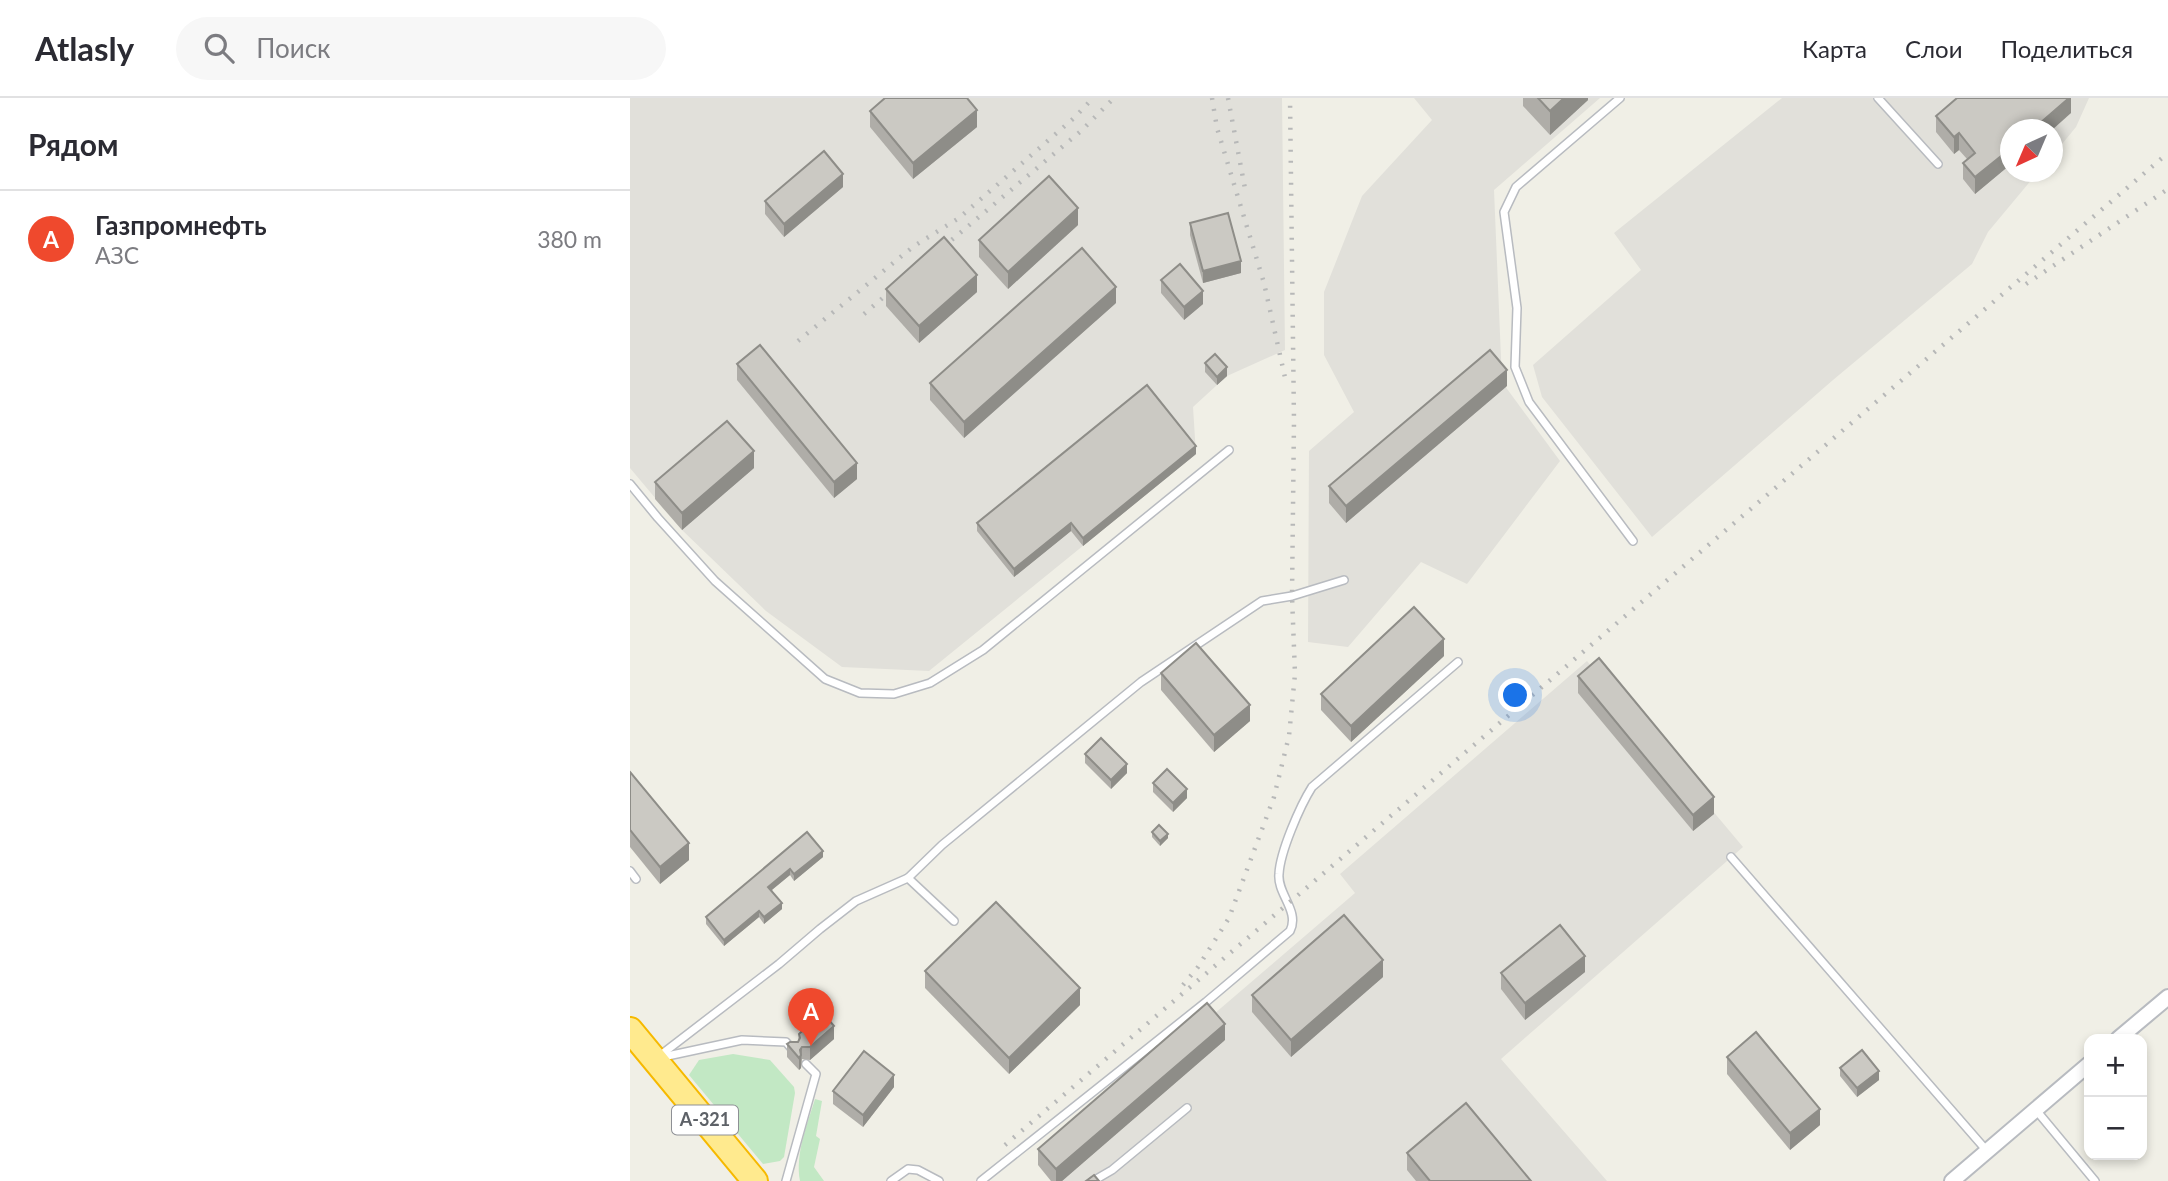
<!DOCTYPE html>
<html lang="ru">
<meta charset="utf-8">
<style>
body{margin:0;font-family:Lato,sans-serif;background:#f7f7f7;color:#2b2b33}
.controls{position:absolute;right:21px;bottom:21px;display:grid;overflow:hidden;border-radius:14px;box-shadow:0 4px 10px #0003}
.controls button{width:63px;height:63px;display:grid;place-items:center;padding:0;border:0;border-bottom:2px solid #e1e1e2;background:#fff;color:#2b2b33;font:35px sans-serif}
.compass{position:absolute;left:1370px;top:21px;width:63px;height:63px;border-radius:50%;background:#fff;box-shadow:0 4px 10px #0003;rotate:224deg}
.you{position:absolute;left:886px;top:598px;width:24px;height:24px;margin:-18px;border:5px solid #fff;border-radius:50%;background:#1a73e8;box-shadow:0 0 0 10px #1a73e833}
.badge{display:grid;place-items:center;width:46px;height:46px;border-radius:50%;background:#ef492d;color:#fff;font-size:23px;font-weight:700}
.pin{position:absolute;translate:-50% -58px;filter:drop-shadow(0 2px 4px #0008)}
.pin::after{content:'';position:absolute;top:37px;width:24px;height:21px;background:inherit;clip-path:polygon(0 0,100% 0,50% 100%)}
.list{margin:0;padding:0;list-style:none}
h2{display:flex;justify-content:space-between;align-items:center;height:91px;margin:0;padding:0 28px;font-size:30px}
h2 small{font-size:23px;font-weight:400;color:#7c7c81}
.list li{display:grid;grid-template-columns:46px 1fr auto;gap:21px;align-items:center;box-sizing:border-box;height:98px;padding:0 28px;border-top:2px solid #e1e1e2}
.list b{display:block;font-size:26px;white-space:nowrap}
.list p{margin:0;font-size:23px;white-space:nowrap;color:#7c7c81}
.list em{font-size:23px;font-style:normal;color:#7c7c81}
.icon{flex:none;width:38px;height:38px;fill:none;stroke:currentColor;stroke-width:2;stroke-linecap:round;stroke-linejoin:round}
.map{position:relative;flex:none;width:1538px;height:1083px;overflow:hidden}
header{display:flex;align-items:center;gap:42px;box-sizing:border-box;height:98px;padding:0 35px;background:#fff;border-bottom:2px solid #e1e1e2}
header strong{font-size:33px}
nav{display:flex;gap:38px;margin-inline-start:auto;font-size:24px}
.search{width:490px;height:63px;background:#f7f7f7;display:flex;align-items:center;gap:18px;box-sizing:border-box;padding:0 24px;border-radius:38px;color:#7c7c81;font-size:26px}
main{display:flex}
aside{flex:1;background:#fff}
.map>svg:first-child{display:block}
</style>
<header>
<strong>Atlasly</strong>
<div class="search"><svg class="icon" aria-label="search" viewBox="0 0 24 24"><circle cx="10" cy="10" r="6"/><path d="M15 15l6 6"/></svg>Поиск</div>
<nav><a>Карта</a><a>Слои</a><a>Поделиться</a></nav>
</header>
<main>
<aside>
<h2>Рядом<small></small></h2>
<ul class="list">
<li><span class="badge">A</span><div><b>Газпромнефть</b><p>АЗС</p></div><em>380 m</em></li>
</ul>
</aside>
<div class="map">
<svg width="1538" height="1083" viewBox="0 0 1538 1083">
<rect width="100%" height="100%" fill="#f0efe6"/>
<g fill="#e1e0da">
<polygon points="0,0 652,0 655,252 597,278 587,287 563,309 566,356 299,573 212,569 136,513 52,432 0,370"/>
<polygon points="784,0 970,0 864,92 872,284 930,363 837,486 791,464 718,549 678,544 679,353 724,314 694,257 694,194 732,98 802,22"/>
<polygon points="1152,0 1459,0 1446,29 1423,57 1422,32 1380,32 1380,74 1408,74 1358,134 1342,166 1203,282 1022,439 912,299 903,267 1011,172 984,135"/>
<polygon points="957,563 1113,749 871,961 977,1083 421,1083 577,922 725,795 710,776"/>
</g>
<g fill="#c2e8c4">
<polygon points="103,956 140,962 164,989 165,995 154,1059 150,1063 133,1066 59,977 69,962"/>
<path d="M185,1001L192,1003L186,1038L190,1041L184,1069L194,1083H170C165,1056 177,1027 185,1001Z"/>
</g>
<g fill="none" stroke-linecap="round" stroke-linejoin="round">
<g stroke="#b8bbc0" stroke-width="10">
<g id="lane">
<polyline points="990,0 886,89 874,114 887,210 885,269 899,304 1003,443"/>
<polyline points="1248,0 1308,66"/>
<polyline points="0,386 28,420 85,483 195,581 230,595 264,596 300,585 353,552 599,352"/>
<polyline points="1101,759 1357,1053"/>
<polyline points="0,773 6,781"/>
<polyline points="278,780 324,823"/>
<polyline points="28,959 149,866 190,831 226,803 278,780 312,747 511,584 632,503 662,498 714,482"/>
<polyline points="28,960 112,942 156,944 162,951"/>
<polyline points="1406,1012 1465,1083"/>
<polyline points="156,1083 186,976 176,966"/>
<polyline points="261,1083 278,1071 288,1072 309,1083"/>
<path d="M351,1083L576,904L660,833C670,813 647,796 649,776C650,754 670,708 682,689L828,564"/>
<polyline points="463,1083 482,1072 557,1010"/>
</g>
</g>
<g stroke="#b8bbc0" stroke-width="18">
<g id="street">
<polyline points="1488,941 1538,899"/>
<polyline points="1322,1083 1459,966"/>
</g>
</g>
<g stroke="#f6b900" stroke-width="28">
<polyline id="highway" points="0,932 125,1083"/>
</g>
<use href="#lane" stroke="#fff" stroke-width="7"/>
<use href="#street" stroke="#fff" stroke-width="14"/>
<use href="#highway" stroke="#ffea8e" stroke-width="24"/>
<g stroke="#b7b8b8" stroke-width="4.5" stroke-dasharray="2 9" stroke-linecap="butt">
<polyline points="582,0 587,30 634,185 656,284"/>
<polyline points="598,0 616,96"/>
<polyline points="305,156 451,33 484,0"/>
<polyline points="1396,186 1538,91"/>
<polyline points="234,216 270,185"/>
<polyline points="168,243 284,148 329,120 444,20 463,0"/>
<polyline points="553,887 568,869 599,820 644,699 659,638 665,576 662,498 664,323 660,0"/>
<polyline points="375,1047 1538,55"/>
</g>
</g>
<g fill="#afada8">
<polygon points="893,0 958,0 958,2 920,37 893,8"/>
<polygon points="1441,0 1441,15 1381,32 1381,66 1345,96 1333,81 1333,65 1337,61 1329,52 1324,56 1306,34 1306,18"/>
<polygon points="240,13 347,29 283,81 240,29"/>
<polygon points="213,89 154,139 135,116 135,103"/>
<polygon points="560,125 611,175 573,185 560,137"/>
<polygon points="448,127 378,191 349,159 349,142"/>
<polygon points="531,182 573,206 554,222 531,195"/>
<polygon points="256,191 347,194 289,245 256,208"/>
<polygon points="486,205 334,340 300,302 300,285"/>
<polygon points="575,265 597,278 587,287 575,274"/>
<polygon points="107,266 227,381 204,400 107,282"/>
<polygon points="877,288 716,425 699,405 699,388"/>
<polygon points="566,356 453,448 441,433 384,479 347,433 347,425"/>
<polygon points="124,370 52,432 25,401 25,384"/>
<polygon points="814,558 721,644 691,612 691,596"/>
<polygon points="531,575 620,623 584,654 531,592"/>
<polygon points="948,578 1084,716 1063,733 948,595"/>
<polygon points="455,656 497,675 481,691 455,665"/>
<polygon points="0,674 59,762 30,786 0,749"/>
<polygon points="523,685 557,700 543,714 523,694"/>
<polygon points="177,734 193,759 164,783 160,777 142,792 152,811 134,826 129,819 94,848 76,826 76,819"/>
<polygon points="522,734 538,740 530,748 522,739"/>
<polygon points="295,873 450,907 379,976 295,890"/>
<polygon points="955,874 895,922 871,891 871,875"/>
<polygon points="753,879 661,959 622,914 622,897"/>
<polygon points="169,936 204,941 180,962 172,961 171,970 169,972 157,959 157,946 168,944"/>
<polygon points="595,942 432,1083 421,1083 408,1067 408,1051"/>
<polygon points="1097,959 1190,1027 1160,1052 1097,976"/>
<polygon points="1210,970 1249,982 1227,999 1210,978"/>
<polygon points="264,989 233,1029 203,1006 203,993"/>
<polygon points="777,1055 901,1083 786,1083 777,1072"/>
</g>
<g fill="#8e8d88">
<polygon points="934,0 958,0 958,2 920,37 920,13"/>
<polygon points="1439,0 1441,0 1441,15 1422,32 1402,32"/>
<polygon points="347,12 347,29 283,81 283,65"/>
<polygon points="1329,35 1329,52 1324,56 1324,39"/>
<polygon points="1381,50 1381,66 1345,96 1345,79"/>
<polygon points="213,76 213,89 154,139 154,126"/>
<polygon points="448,110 448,127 378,191 378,174"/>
<polygon points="611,163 611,175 573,185 573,173"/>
<polygon points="347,177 347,194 289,245 289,228"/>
<polygon points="486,189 486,205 334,340 334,324"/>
<polygon points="573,193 573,206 554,222 554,209"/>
<polygon points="597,269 597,278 587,287 587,279"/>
<polygon points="877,272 877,288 716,425 716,408"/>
<polygon points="566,348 566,356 453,448 453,440"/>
<polygon points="124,353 124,370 52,432 52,415"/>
<polygon points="227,365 227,381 204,400 204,384"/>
<polygon points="441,425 441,433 384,479 384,471"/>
<polygon points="814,541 814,558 721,644 721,628"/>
<polygon points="620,607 620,623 584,654 584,637"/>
<polygon points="497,666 497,675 481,691 481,682"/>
<polygon points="557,691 557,700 543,714 543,705"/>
<polygon points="1084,699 1084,716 1063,733 1063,717"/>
<polygon points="538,736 538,740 530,748 530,743"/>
<polygon points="59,745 59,762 30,786 30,769"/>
<polygon points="193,753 193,759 164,783 164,776"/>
<polygon points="160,771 160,777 138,795 138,789"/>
<polygon points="152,805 152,811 134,826 134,819"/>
<polygon points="129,813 129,819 94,848 94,842"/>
<polygon points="955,858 955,874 895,922 895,905"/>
<polygon points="753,862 753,879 661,959 661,942"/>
<polygon points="450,890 450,907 379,976 379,960"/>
<polygon points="595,926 595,942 432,1083 426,1083 426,1071"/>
<polygon points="204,928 204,941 180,962 180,949"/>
<polygon points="172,949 171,970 169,972 169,960 170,952"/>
<polygon points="1249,973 1249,982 1227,999 1227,990"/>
<polygon points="264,977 264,989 233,1029 233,1017"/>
<polygon points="1190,1011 1190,1027 1160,1052 1160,1035"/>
</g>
<g fill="#cbc9c3" stroke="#8e8d88" stroke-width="2">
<polygon points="255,0 337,0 347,12 283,65 240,13"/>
<polygon points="908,0 934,0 920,13"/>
<polygon points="1327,0 1439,0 1402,32 1381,32 1381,50 1345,79 1333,65 1345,55 1329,35 1324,39 1306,18"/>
<polygon points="194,53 213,76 154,126 135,103"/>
<polygon points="419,78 448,110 378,174 349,142"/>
<polygon points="598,115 611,163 573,173 560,125"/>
<polygon points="314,139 347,177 289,228 256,191"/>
<polygon points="452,150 486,189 334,324 300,285"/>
<polygon points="550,166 573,193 554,209 531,182"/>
<polygon points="130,247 227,365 204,384 107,266"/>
<polygon points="860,252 877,272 716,408 699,388"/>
<polygon points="585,256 597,269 587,279 575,265"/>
<polygon points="517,287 566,348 453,440 441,425 384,471 347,425"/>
<polygon points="97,323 124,353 52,415 25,384"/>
<polygon points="784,509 814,541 721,628 691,596"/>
<polygon points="566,545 620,607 584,637 531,575"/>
<polygon points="969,560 1084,699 1063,717 948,578"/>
<polygon points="471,640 497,666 481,682 455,656"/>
<polygon points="537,671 557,691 543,705 523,685"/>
<polygon points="0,674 59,745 30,769 0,732"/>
<polygon points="529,727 538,736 530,743 522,734"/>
<polygon points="177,734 193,753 164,776 160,771 138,789 152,805 134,819 129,813 94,842 76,819"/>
<polygon points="366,804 450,890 379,960 295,873"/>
<polygon points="714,817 753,862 661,942 622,897"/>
<polygon points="930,827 955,858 895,905 871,875"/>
<polygon points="577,905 595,926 426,1071 408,1051"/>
<polygon points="192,914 204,928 180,949 172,949 170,952 171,957 169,960 157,946 160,944 168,944 170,940 169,936"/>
<polygon points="1126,934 1190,1011 1160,1035 1097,959"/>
<polygon points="1232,952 1249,973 1227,990 1210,970"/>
<polygon points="234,953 264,977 233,1017 203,993"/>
<polygon points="836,1005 901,1083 800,1083 777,1055"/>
<polygon points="464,1077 469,1083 456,1083"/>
</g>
<g text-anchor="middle" stroke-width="5" stroke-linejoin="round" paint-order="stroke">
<rect fill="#fff" stroke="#8e9095" stroke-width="2" x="42" y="1007.5" width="66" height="29" rx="5"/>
<g font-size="18" font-weight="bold" fill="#5d6167">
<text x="75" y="1028">А-321</text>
</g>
</g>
</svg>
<div class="controls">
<button>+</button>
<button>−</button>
</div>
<svg class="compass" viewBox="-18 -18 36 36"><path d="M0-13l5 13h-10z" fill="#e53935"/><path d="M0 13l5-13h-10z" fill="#7c7c81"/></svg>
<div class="you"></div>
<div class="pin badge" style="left:181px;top:948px">A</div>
</div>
</main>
